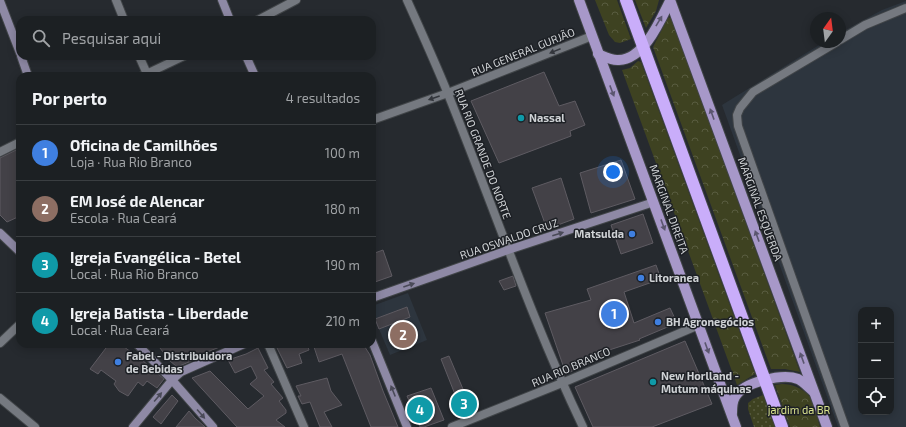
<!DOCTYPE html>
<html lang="pt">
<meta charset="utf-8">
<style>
body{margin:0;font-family:"Exo 2",sans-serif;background:#25282b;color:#f1f3f6}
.controls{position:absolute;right:12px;bottom:12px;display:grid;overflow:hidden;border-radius:8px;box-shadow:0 2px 10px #0003}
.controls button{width:36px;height:36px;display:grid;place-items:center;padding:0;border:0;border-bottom:1px solid #3a3e41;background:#1c2023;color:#f1f3f6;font:20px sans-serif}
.compass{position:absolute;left:810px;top:12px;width:36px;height:36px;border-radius:50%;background:#1c2023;box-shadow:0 2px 10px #0003;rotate:14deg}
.you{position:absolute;left:613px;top:172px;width:14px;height:14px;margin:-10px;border:3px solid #fff;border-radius:50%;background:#1a73e8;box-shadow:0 0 0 6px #1a73e833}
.badge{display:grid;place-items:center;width:26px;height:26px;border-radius:50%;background:#1a73e8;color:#fff;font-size:13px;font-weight:700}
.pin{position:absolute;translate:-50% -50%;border:2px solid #fff;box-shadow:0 1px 4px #0006}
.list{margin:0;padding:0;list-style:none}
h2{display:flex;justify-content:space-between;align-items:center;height:52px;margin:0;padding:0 16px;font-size:17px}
h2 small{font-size:13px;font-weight:400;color:#a0a3a6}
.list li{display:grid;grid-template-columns:26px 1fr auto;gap:12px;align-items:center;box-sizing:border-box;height:56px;padding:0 16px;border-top:1px solid #3a3e41}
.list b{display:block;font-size:15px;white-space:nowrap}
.list p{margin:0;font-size:13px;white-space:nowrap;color:#a0a3a6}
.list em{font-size:13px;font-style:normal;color:#a0a3a6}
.icon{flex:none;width:22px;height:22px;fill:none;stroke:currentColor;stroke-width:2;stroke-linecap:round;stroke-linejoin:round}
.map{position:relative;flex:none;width:906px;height:427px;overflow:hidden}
.search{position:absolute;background:#1c2023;box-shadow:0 2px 10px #0003;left:16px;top:16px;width:360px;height:44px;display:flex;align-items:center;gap:10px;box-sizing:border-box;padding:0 14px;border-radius:12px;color:#a0a3a6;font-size:15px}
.panel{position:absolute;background:#1c2023;box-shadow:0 2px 10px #0003;left:16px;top:72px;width:360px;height:276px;border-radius:12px}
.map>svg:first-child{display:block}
</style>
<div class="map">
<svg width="906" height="427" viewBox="0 0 906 427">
<defs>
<pattern id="grass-dots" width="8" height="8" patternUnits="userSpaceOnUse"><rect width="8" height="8" fill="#3e4221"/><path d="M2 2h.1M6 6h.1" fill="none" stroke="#595c40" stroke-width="1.8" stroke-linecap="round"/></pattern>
<pattern id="forest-crowns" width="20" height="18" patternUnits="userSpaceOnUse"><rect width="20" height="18" fill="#3e4221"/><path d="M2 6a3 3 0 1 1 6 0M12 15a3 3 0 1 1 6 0" fill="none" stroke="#595c40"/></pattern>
</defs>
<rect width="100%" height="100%" fill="#262a2f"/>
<g fill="#2d353e" fill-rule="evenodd">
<path d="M906,1V427H838L722,105L824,42H840V33L882,10ZM861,310H891V412H861Z"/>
<polygon points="408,293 427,340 390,355 379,329 410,316 406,307 375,319 372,312 372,306"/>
</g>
<polygon fill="url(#grass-dots)" points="763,395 775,427 754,427 748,409 748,403 753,399"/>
<g fill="url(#forest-crowns)">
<polygon points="595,0 617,0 631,39 620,43 615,42 609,35"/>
<polygon points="635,0 659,0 656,11 646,28"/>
<polygon points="671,17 800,372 785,369 771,369 653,47 668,18"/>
<polygon points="638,61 641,62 755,374 737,385 622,70 630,68"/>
<path d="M782,384C792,384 803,388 810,397C813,402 818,420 820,427H790L775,385Z"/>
</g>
<g fill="#434147" stroke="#5e5b62">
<polygon points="544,72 559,106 575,101 585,125 570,131 571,136 499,163 471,101"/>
<polygon points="20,148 20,216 7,222 0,215 0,158"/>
<polygon points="621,160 635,199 591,213 580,173"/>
<polygon points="561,178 574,219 547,229 532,188"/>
<polygon points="643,214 653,243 621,254 611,225"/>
<polygon points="383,250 392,276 372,283 372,254"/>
<polygon points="656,265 661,279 624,292 634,323 670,308 677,323 639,339 640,340 603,352 604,355 566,374 545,313 591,300 587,289"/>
<polygon points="513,276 516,286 504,290 499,281"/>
<polygon points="407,307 410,317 379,329 375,319"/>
<polygon points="685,341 712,404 652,427 593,427 575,387"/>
<polygon points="109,344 120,344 142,360 164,379 157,388 147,381 143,386 138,382 128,396 119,391 114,384 116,381 101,370 98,374 90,369"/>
<polygon points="157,344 225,344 225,345 207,352 208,354 177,367 169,360"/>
<polygon points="275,344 307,344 309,350 299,354 302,363 287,368"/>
<polygon points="313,344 363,344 370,355 383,391 398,427 371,427 342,354 319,362"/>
<polygon points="258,348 268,368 264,370 274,382 271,384 283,398 279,401 286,410 286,413 276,420 285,427 237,427 192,378 210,371 248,409 264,396 250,384 257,378 251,366 235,373 228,360 246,354"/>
<polygon points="449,356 471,408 462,412 441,359"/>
<polygon points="327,378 331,391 342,405 324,412 332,427 320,427 310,402 302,404 298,396 301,396 296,386"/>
<polygon points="431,388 444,420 424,427 420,427 407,396"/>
<polygon points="172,395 178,401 161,424 153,417"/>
<polygon points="189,411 195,418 205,427 176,427"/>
</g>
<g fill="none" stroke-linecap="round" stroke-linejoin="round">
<g stroke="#414548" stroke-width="10">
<g id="street">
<polyline points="116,0 124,20"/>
<path d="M407,0C421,31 435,62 448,94C493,205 531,319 583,427"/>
<polyline points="258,20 296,0"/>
<polyline points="840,40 865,25 906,8"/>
<polyline points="837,42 753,92 740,108 737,115 738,126 845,427"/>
<polyline points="139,56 148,76"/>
<polyline points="142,76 184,56"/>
<polyline points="372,120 448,93 592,36"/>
<polyline points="0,152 20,142"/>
<polyline points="0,343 20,324"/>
<polyline points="268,344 304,427"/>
<polyline points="0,398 35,427"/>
<polyline points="452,427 562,383 699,325"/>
</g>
</g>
<g stroke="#414548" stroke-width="10">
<g id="secondary">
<polyline points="222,0 230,20"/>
<polyline points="0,1 20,53"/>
<polyline points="21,56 28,76"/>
<polyline points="246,56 255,76"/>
<polyline points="0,233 20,252"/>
<polyline points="372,298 508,250 654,202"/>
<polyline points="372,341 407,427"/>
<polyline points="137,344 172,380 213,427"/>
<polyline points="133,427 172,380 181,372 244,344"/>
</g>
</g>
<g stroke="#414548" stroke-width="12">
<g id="primary">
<polyline points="579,0 736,427"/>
<polyline points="670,0 827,427"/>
<path d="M598,54C605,57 612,61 619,60C644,59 660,21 670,1"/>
<path d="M732,413C732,407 732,402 735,397C743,382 783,373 798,379C804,382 808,387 813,391"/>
</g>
</g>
<g stroke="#414548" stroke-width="14">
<polyline id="highway" points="626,0 782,427"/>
</g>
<use href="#street" stroke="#757980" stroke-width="8"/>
<use href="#secondary" stroke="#8e89a5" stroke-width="8"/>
<use href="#primary" stroke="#a798c9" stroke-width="10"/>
<use href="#highway" stroke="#c9adfa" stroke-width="12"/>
</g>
<defs><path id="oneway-solid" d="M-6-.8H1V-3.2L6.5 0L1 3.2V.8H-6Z"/></defs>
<g fill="#5b566f">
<use href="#oneway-solid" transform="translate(659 21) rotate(-59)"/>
<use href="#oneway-solid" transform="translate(612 91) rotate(69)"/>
<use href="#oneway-solid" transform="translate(712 114) rotate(-110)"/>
<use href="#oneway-solid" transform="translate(663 225) rotate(70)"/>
<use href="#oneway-solid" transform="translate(757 236) rotate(-110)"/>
<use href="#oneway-solid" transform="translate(707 348) rotate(70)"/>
<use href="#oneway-solid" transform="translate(802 358) rotate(-110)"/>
</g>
<g fill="#33363c">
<use href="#oneway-solid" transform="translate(555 51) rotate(158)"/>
<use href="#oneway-solid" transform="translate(434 98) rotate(161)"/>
</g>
<g fill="#4a4a58">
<use href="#oneway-solid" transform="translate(558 234) rotate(-18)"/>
<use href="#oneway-solid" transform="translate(409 285) rotate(-19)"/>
<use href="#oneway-solid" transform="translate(393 391) rotate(-112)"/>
<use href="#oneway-solid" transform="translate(158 397) rotate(-50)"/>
<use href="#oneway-solid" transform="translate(201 414) rotate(49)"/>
</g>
<g fill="#0f9aa8" stroke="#1d2025" stroke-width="1.5">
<circle cx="521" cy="118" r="4"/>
<circle cx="653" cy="382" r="4"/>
</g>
<g fill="#3f7fe0" stroke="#1d2025" stroke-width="1.5">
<circle cx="632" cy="234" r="4"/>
<circle cx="641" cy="278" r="4"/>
<circle cx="658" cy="322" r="4"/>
<circle cx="118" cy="362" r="4"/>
</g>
<g text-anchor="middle" stroke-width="3" stroke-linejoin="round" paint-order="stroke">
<g font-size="11" fill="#cfd2d5" stroke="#1d2025">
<text transform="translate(523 52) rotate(-22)" y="4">RUA GENERAL GURJÃO</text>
<text transform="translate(483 154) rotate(69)" y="4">RUA RIO GRANDE DO NORTE</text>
<text transform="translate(669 209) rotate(70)" y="4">MARGINAL DIREITA</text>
<text transform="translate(760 209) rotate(70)" y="4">MARGINAL ESQUERDA</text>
<text transform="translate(509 239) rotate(-19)" y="4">RUA OSWALDO CRUZ</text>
<text transform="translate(571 367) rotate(-23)" y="4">RUA RIO BRANCO</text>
</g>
<g font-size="11" font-weight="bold" fill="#cfd2d5" stroke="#1d2025" text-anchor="start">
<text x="529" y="122">Nassal</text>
<text x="624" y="238" text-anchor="end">Matsulda</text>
<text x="649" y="282">Litoranea</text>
<text x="666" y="326">BH Agronegócios</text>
<text x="126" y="360">Fabel - Distribuidora<tspan x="126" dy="13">de Bebidas</tspan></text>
<text x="661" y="380">New Horlland -<tspan x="661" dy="13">Mutum máquinas</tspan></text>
</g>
<g font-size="11" fill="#d9e28d" stroke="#1d2025">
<text x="799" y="414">jardim da BR</text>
</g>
</g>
</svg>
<div class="controls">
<button>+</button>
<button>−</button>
<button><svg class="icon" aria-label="locate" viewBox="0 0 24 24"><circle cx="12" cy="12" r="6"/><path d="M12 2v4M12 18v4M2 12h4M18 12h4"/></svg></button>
</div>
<svg class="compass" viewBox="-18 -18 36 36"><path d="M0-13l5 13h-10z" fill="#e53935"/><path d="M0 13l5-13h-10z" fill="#a0a3a6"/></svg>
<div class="you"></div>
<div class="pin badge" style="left:614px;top:314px;background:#3f7fe0">1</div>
<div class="pin badge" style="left:403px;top:335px;background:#8d6e63">2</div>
<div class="pin badge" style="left:464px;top:404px;background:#0f9aa8">3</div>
<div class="pin badge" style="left:420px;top:410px;background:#0f9aa8">4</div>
<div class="search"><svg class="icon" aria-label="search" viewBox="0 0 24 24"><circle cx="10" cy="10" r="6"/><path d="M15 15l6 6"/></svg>Pesquisar aqui</div>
<section class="panel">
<h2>Por perto<small>4 resultados</small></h2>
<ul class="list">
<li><span class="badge" style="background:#3f7fe0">1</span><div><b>Oficina de Camilhões</b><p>Loja · Rua Rio Branco</p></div><em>100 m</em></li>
<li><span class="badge" style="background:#8d6e63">2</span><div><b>EM José de Alencar</b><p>Escola · Rua Ceará</p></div><em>180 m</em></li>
<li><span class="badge" style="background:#0f9aa8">3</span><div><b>Igreja Evangélica - Betel</b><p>Local · Rua Rio Branco</p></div><em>190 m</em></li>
<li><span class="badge" style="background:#0f9aa8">4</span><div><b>Igreja Batista - Liberdade</b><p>Local · Rua Ceará</p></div><em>210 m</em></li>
</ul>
</section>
</div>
